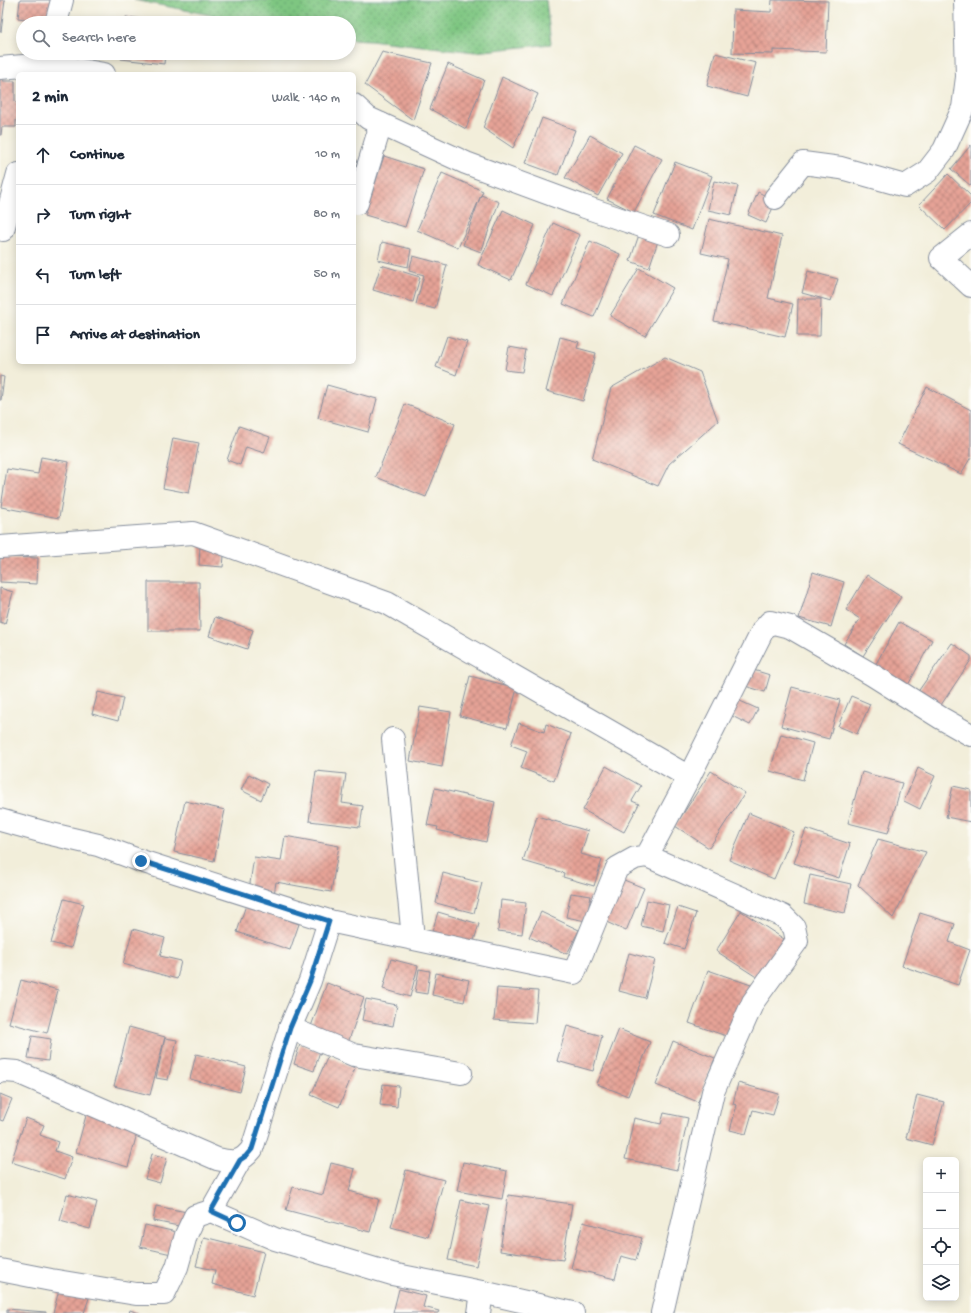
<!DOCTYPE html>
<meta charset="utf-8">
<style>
body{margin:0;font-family:"Gochi Hand",sans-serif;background:#f2f2f3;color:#1f2937}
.controls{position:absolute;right:12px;bottom:12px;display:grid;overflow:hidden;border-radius:6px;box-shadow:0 2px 10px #0003}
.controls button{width:36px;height:36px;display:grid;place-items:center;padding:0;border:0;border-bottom:1px solid #e0e1e3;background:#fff;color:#1f2937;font:20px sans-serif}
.stop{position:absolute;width:12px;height:12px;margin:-9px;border:3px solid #1f6fb2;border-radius:50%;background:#fff}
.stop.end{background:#1f6fb2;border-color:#fff;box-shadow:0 1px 4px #0008}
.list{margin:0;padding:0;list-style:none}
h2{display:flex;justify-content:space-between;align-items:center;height:52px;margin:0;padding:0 16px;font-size:17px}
h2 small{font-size:13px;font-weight:400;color:#747a83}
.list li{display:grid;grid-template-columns:26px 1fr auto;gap:12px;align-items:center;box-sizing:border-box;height:60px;padding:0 16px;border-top:1px solid #e0e1e3}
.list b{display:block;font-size:15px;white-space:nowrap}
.list em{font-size:13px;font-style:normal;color:#747a83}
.icon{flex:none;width:22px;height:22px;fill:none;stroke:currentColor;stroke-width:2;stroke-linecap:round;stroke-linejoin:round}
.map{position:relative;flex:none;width:971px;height:1313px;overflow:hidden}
.search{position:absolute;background:#fff;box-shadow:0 2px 10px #0003;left:16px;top:16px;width:340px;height:44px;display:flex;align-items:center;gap:10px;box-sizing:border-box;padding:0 14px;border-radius:22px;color:#747a83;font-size:15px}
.panel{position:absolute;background:#fff;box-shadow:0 2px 10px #0003;left:16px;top:72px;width:340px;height:292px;border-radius:6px}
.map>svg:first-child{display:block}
</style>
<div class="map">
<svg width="971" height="1313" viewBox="0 0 971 1313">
<defs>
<pattern id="grass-dots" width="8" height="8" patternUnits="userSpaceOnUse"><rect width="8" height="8" fill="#7ec681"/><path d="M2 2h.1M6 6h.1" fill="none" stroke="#66a16d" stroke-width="1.8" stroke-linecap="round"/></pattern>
<pattern id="building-cross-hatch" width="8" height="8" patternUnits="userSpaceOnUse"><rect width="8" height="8" fill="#e6a396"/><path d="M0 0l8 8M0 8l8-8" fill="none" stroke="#ba857e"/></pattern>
</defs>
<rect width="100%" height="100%" fill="#fdfcf7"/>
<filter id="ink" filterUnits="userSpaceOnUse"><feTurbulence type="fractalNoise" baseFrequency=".025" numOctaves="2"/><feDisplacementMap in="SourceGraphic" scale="8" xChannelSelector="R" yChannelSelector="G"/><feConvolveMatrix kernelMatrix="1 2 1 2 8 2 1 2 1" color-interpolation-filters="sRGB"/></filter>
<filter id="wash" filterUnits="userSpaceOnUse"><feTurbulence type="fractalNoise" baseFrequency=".012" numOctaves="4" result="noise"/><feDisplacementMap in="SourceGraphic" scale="16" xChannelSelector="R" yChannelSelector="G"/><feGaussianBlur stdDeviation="0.9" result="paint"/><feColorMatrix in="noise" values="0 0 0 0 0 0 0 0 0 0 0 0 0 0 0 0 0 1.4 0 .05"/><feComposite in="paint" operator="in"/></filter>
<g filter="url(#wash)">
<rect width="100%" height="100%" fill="#f2eeda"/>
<polygon fill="url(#grass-dots)" stroke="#4c7a70" points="134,0 546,0 551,44 475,52 370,40 349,39 349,23 251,23"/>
<g id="blocks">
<g fill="url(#building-cross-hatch)">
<polygon points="0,0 5,0 1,32 0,32"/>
<polygon points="20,0 52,0 49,22 18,18"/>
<polygon points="772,0 828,1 826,52 773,50 773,54 732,53 733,10 771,12"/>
<polygon points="126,17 169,22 169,23 125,23"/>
<polygon points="382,52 432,63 413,120 365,85"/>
<polygon points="122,53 165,53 164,64 121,59"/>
<polygon points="715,53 756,63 747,97 707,86"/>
<polygon points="448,64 484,80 466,129 430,109"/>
<polygon points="502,77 538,94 513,148 483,128"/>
<polygon points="0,78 3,78 3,81 15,81 15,102 18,102 18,120 16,120 16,127 2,127 1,135 0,135"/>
<polygon points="542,118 575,130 558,175 525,163"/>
<polygon points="590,135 622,153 598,196 565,178"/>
<polygon points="634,145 662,159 634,212 607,199"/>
<polygon points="971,145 971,186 951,169"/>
<polygon points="384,156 424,169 405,227 365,215"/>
<polygon points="675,162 712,176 692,230 654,215"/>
<polygon points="442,173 483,191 458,248 417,230"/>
<polygon points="948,174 971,196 971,203 945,230 919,205"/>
<polygon points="714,181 738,186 731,215 708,210"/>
<polygon points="758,192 776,201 766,223 748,215"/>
<polygon points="481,195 499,202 481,252 463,245"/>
<polygon points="503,210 535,225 511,280 478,265"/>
<polygon points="709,219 782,236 768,298 793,304 785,337 714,321 728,259 701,253"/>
<polygon points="553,223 580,235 553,296 526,284"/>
<polygon points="641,229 660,235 649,268 630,261"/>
<polygon points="590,241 620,254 594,317 563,304"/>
<polygon points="382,242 411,249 408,267 378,260"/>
<polygon points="413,256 447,265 435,309 416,304 424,275 409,271"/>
<polygon points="381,265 420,277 413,302 373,290"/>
<polygon points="639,268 673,288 645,336 610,316"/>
<polygon points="808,271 838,279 831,301 802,293"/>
<polygon points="798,299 821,299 820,336 797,336"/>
<polygon points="447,336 467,342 456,375 436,367"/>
<polygon points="560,337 579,342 577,348 596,353 583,401 546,391"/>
<polygon points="509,347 526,350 522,372 505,370"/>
<polygon points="665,357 700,372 718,421 669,464 658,486 592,459 611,388"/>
<polygon points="0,376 4,377 1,400 0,400"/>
<polygon points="327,385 377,399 368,432 318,418"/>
<polygon points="927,387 971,410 971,457 961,474 898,444"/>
<polygon points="405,404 455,424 426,497 376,477"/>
<polygon points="239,426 270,437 264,453 246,447 240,465 227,460"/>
<polygon points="173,438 199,443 189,493 163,488"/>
<polygon points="41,457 69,462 59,518 1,507 7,469 38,474"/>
<polygon points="200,544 225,545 223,567 199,565"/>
<polygon points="0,557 38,558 37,584 0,582"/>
<polygon points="813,572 844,582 831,627 799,618"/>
<polygon points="867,575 901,597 863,656 844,644 860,619 846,610"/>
<polygon points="148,582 199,582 200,631 148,631"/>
<polygon points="0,588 13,592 5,624 0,622"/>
<polygon points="215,617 253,630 247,649 209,636"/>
<polygon points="899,622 932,640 906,689 872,671"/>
<polygon points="952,643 971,656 971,660 939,708 917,693"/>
<polygon points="750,669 770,675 765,692 745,686"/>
<polygon points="470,676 517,688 507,728 460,716"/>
<polygon points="792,687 840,700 829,739 781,726"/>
<polygon points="98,692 123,698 118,721 92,714"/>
<polygon points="851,696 870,704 857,734 838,726"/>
<polygon points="731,697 758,709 750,725 724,712"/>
<polygon points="420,707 451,712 442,767 410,761"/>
<polygon points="519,723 544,732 546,724 571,734 554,781 521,768 527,751 511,745"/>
<polygon points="781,734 813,743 803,780 770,771"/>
<polygon points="606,766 641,786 632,801 639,804 624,832 583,810"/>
<polygon points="918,768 935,776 920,809 904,801"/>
<polygon points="316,771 346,774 342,803 363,806 360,827 309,821"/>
<polygon points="711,771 745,793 709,848 675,826"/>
<polygon points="862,772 902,783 888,833 848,823"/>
<polygon points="249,774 268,784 261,800 241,790"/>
<polygon points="953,786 971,790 971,822 946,817"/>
<polygon points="435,788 495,802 486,842 437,830 438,827 427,825"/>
<polygon points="185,801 225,810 214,861 174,852"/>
<polygon points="749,813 794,832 774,879 729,860"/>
<polygon points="537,816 588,831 581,854 602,860 594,886 563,877 564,873 523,861"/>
<polygon points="806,829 850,844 839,878 794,863"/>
<polygon points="285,836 339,846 331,892 276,882 274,895 249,890 254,857 281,861"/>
<polygon points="878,839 926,852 893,918 858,885"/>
<polygon points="443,873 482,883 474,913 436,903"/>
<polygon points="810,875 851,884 845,913 804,904"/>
<polygon points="619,878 644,888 626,931 602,920"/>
<polygon points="571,893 591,896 586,921 566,917"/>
<polygon points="64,899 84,904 71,948 51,943"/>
<polygon points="501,900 526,903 522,934 498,931"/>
<polygon points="647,900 669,905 663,931 641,926"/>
<polygon points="246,905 299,924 290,950 237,932"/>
<polygon points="678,907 696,913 684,949 665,943"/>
<polygon points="741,911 784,939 758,978 716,951"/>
<polygon points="438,912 479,924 473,944 432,932"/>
<polygon points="541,912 579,930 567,954 529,937"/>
<polygon points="920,913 955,924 949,942 970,950 958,985 902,966"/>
<polygon points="133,929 165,938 160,956 181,961 177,979 123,964"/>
<polygon points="629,953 655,960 645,998 619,991"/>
<polygon points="391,959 418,966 410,997 383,989"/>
<polygon points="419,969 430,971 427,994 415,992"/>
<polygon points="708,970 751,985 732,1038 689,1023"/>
<polygon points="436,973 469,980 464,1002 432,995"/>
<polygon points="21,980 58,990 47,1033 9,1023"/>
<polygon points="327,983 364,997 348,1043 310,1029"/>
<polygon points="497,988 538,991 535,1023 494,1020"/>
<polygon points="366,999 397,1005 393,1026 362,1020"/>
<polygon points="567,1026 602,1036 593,1071 557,1061"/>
<polygon points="129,1027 165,1037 150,1095 114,1086"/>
<polygon points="619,1029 650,1042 628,1096 597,1084"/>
<polygon points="32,1036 51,1039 48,1061 28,1058"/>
<polygon points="165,1038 177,1040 168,1080 156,1078"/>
<polygon points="673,1041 715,1058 698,1102 656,1085"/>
<polygon points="300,1044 320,1051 314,1071 294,1064"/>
<polygon points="196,1054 246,1067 240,1092 190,1079"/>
<polygon points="328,1056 355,1068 339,1107 311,1095"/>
<polygon points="738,1083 779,1094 773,1115 753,1110 746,1134 730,1130 737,1105 733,1104"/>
<polygon points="383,1084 399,1086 397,1107 380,1105"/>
<polygon points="0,1094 12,1099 3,1121 0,1120"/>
<polygon points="917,1095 944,1102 932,1145 906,1138"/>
<polygon points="87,1112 139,1126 128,1167 76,1152"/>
<polygon points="664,1113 688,1118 677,1170 625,1159 634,1118 661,1124"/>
<polygon points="26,1118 44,1125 40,1135 58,1142 55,1151 72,1157 65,1179 11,1162"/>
<polygon points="152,1154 167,1158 160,1183 145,1179"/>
<polygon points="463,1162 507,1171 502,1199 457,1191"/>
<polygon points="331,1163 355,1169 349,1191 379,1199 370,1232 286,1210 293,1187 323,1195"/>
<polygon points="406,1170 444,1180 428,1237 391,1227"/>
<polygon points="67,1194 97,1202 90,1229 60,1221"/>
<polygon points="508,1195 572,1204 563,1260 500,1251"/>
<polygon points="461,1200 489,1206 476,1266 448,1260"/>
<polygon points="156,1206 187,1212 184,1227 153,1221"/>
<polygon points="583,1222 642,1238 636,1260 621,1256 615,1279 571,1268"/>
<polygon points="145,1225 181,1233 176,1255 140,1247"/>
<polygon points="204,1237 264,1252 253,1295 212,1284 215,1270 196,1266"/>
<polygon points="399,1289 426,1296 423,1307 439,1311 438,1313 393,1313"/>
<polygon points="59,1290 89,1298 84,1313 53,1313"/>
<polygon points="7,1309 46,1312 46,1313 7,1313"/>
<polygon points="130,1310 139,1313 129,1313"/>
</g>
</g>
</g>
<g filter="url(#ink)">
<use href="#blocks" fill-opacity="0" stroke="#868e9c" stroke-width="1"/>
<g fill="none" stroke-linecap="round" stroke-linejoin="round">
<g stroke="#868e9c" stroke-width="24">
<g id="minor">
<polyline points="56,23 62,0"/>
<polyline points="0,68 46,64 104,74"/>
<polyline points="354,105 368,118 466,163 582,206 668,235"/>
<polyline points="775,198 803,163 841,168 905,186 927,172 944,150 963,108 967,77 965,0"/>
<polyline points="357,203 381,124"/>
<polyline points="3,230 18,174"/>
<polyline points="971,234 941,258 971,286"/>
<polyline points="0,547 193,533 387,603 689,777"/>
<polyline points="393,739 413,938"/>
<polyline points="0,820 47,833 98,845 141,861 329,921 574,973 617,868 635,858 647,856 689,777 763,630 770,622 790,627 871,674 941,718 971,735"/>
<polyline points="647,856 783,916 794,927 797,941 753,1002 713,1092 662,1313"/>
<polyline points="290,1028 354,1055 461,1073"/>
<path d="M0,1072L5,1071L17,1072L217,1159C234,1163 241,1163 252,1149L290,1028L310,981L329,921"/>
<polyline points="211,1211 240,1160"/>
<polyline points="0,1270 51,1280 136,1294 164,1294 177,1267 186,1235 195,1216 211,1211 275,1239 392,1274 482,1292 573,1313"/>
<polyline points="479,1313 482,1292"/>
</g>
</g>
<use href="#minor" stroke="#fff" stroke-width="22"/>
</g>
</g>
<g fill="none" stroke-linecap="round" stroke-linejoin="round" filter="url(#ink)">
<polyline stroke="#1f6fb2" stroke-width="5" points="141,861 329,921 310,981 290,1028 252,1149 246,1156 240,1160 211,1211 237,1223"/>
</g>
</svg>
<div class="controls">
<button>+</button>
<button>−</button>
<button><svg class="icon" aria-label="locate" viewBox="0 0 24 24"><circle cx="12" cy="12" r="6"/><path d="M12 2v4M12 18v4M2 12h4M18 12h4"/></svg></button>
<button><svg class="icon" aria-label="layers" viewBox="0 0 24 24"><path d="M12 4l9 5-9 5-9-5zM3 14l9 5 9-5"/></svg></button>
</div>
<div class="stop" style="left:237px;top:1223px"></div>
<div class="stop end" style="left:141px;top:861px"></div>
<div class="search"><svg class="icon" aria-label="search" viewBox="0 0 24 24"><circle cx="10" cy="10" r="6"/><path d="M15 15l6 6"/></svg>Search here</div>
<section class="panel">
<h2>2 min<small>Walk · 140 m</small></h2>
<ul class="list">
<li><svg class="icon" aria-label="ahead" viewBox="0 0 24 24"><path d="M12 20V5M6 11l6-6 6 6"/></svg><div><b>Continue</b></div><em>10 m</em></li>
<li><svg class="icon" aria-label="right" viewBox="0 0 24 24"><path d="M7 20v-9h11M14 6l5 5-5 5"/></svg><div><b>Turn right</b></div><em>80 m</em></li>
<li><svg class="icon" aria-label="left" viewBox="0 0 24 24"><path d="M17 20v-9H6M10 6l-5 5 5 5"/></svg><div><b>Turn left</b></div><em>50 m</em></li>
<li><svg class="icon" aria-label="arrive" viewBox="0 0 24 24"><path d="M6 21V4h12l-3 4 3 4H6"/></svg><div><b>Arrive at destination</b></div></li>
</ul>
</section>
</div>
